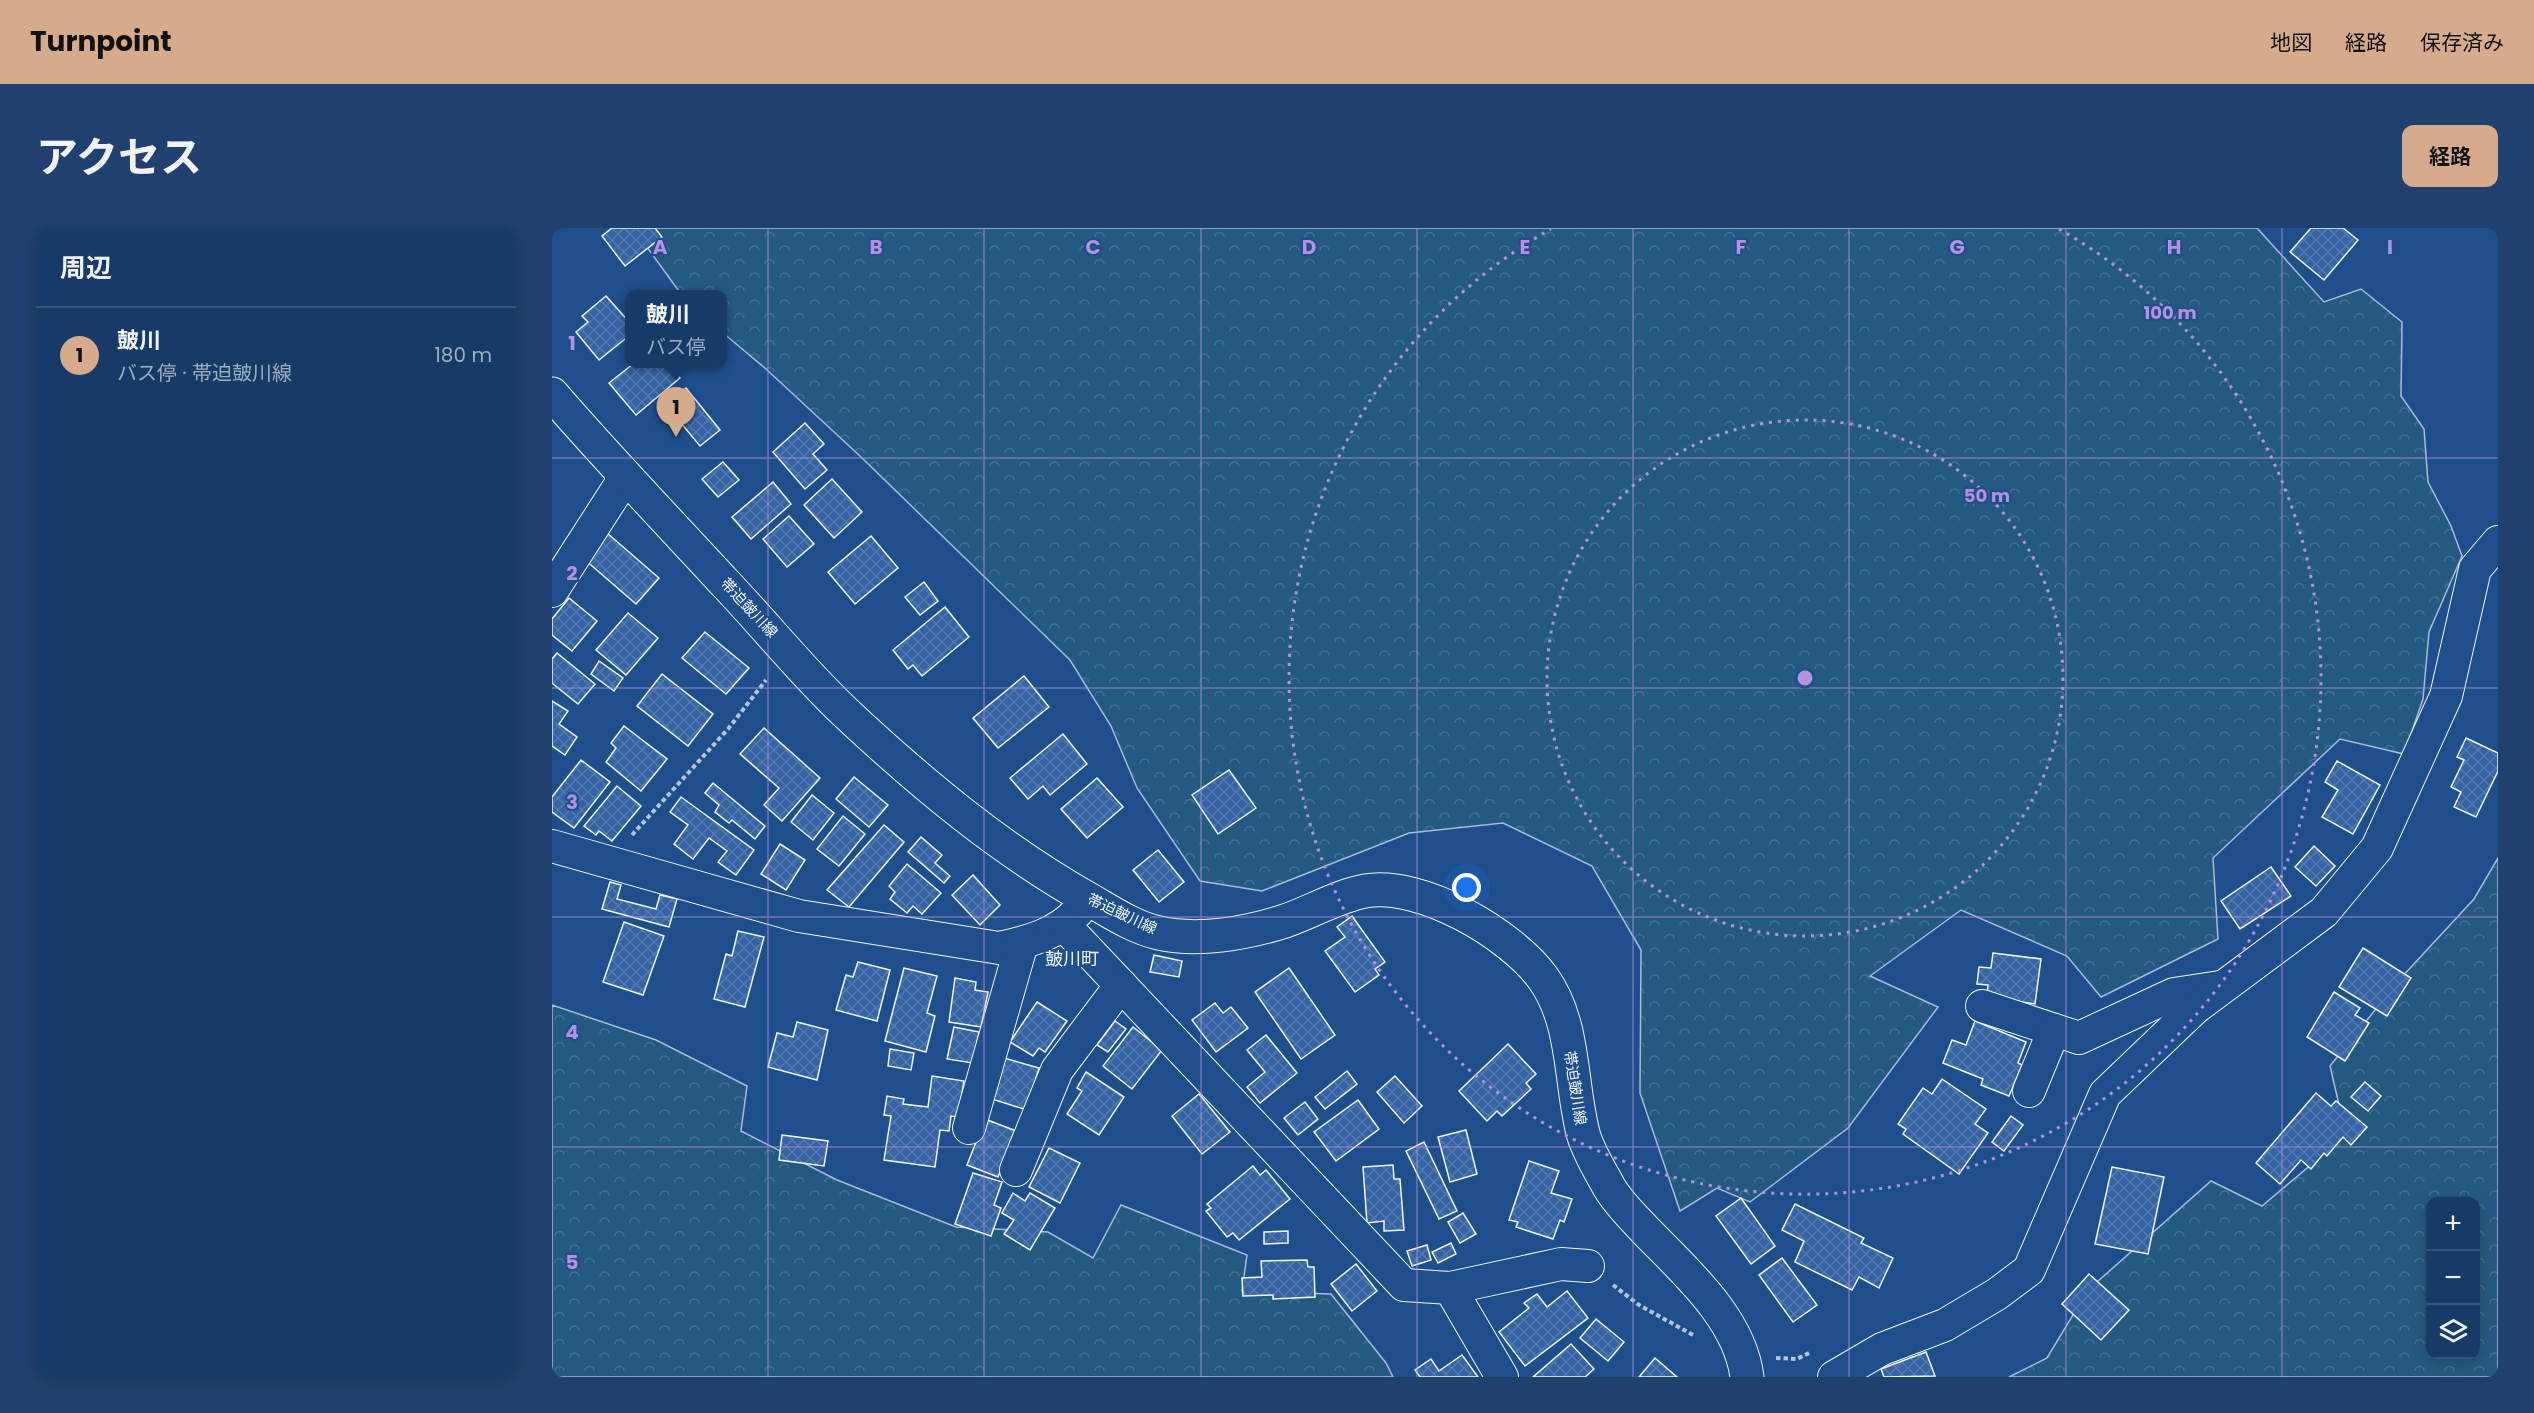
<!DOCTYPE html>
<html lang="ja">
<meta charset="utf-8">
<style>
body{margin:0;font-family:Poppins,"Noto Sans JP",sans-serif;background:#20416f;color:#f1f3f6}
.controls{position:absolute;right:18px;bottom:18px;display:grid;overflow:hidden;border-radius:12px;box-shadow:0 3px 15px #0003}
.controls button{width:54px;height:54px;display:grid;place-items:center;padding:0;border:0;border-bottom:2px solid #36547d;background:#173a69;color:#f1f3f6;font:30px sans-serif}
.you{position:absolute;left:915px;top:660px;width:21px;height:21px;margin:-15px;border:4px solid #fff;border-radius:50%;background:#1a73e8;box-shadow:0 0 0 9px #1a73e833}
.badge{display:grid;place-items:center;width:39px;height:39px;border-radius:50%;background:#d6ab8b;color:#111;font-size:20px;font-weight:700}
.pin{position:absolute;translate:-50% -50px;filter:drop-shadow(0 2px 3px #0008)}
.pin::after{content:'';position:absolute;top:32px;width:21px;height:18px;background:inherit;clip-path:polygon(0 0,100% 0,50% 100%)}
.popup{position:absolute;left:73px;top:62px;width:102px;height:78px;box-sizing:border-box;display:grid;place-content:center;border-radius:12px;background:#173a69;filter:drop-shadow(0 2px 4px #0005);font-size:20px;white-space:nowrap;color:#9eadc0}
.popup b{font-size:22px;color:#f1f3f6}
.popup::after{content:'';position:absolute;left:50%;top:100%;margin-left:-12px;border:12px solid transparent;border-top-color:#173a69}
.list{margin:0;padding:0;list-style:none}
h2{display:flex;justify-content:space-between;align-items:center;height:78px;margin:0;padding:0 24px;font-size:26px}
h2 small{font-size:20px;font-weight:400;color:#9eadc0}
.list li{display:grid;grid-template-columns:39px 1fr auto;gap:18px;align-items:center;box-sizing:border-box;height:96px;padding:0 24px;border-top:2px solid #36547d}
.list b{display:block;font-size:22px;white-space:nowrap}
.list p{margin:0;font-size:20px;white-space:nowrap;color:#9eadc0}
.list em{font-size:20px;font-style:normal;color:#9eadc0}
.icon{flex:none;width:33px;height:33px;fill:none;stroke:currentColor;stroke-width:2;stroke-linecap:round;stroke-linejoin:round}
.map{position:relative;flex:none;width:1946px;height:1149px;overflow:hidden;border-radius:12px}
header{display:flex;align-items:center;gap:36px;box-sizing:border-box;height:84px;padding:0 30px;background:#d6ab8b;color:#111}
header strong{font-size:28px}
nav{display:flex;gap:33px;margin-inline-start:auto;font-size:21px}
.intro{display:flex;align-items:center;justify-content:space-between;box-sizing:border-box;height:144px;padding:0 36px}
h1{margin:0;font-size:42px}
.button{padding:15px 27px;border-radius:12px;background:#d6ab8b;color:#111;font-size:21px;font-weight:700}
main{display:flex;gap:36px;padding:0 36px}
aside{flex:1;background:#173a69;border-radius:12px;box-shadow:0 3px 15px #0003}
.map>svg:first-child{display:block}
</style>
<header>
<strong>Turnpoint</strong>
<nav><a>地図</a><a>経路</a><a>保存済み</a></nav>
</header>
<div class="intro"><h1>アクセス</h1><a class="button">経路</a></div>
<main>
<aside>
<h2>周辺<small></small></h2>
<ul class="list">
<li><span class="badge">1</span><div><b>皷川</b><p>バス停 · 帯迫皷川線</p></div><em>180 m</em></li>
</ul>
</aside>
<div class="map">
<svg width="1946" height="1149" viewBox="0 0 1946 1149">
<defs>
<pattern id="forest-crowns" width="20" height="18" patternUnits="userSpaceOnUse" patternTransform="scale(1.5)"><rect width="20" height="18" fill="#245a82"/><path d="M2 6a3 3 0 1 1 6 0M12 15a3 3 0 1 1 6 0" fill="none" stroke="#447295"/></pattern>
<pattern id="building-cross-hatch" width="8" height="8" patternUnits="userSpaceOnUse" patternTransform="scale(1.5)"><rect width="8" height="8" fill="#3563a3"/><path d="M0 0l8 8M0 8l8-8" fill="none" stroke="#537ab1"/></pattern>
</defs>
<rect width="100%" height="100%" fill="#1f4e8c"/>
<g fill="url(#forest-crowns)" stroke="#a8bbd7" stroke-width="1.5" fill-rule="evenodd">
<polygon points="81,0 1705,0 1772,74 1809,61 1850,94 1849,168 1872,201 1876,254 1899,298 1910,328 1877,404 1871,471 1852,526 1788,511 1661,630 1666,711 1549,769 1515,728 1409,682 1318,748 1386,779 1296,900 1198,974 1165,960 1128,983 1088,865 1089,722 1040,638 951,595 857,605 710,663 648,653 585,560 559,498 518,432 309,229 214,141 171,105 170,67 129,66"/>
<path d="M1946,630V1149H1457L1495,1130L1536,1062L1659,953L1710,978L1767,930L1788,881L1778,838L1848,751L1922,671ZM1878,974H1924V1126H1878Z"/>
<polygon points="0,777 104,812 195,858 189,903 285,952 404,999 496,1004 541,1030 569,977 695,1027 690,1063 779,1066 834,1135 841,1149 0,1149"/>
</g>
<g fill="url(#building-cross-hatch)" stroke="#f2f6ff" stroke-width="1.5">
<polygon points="60,0 103,0 110,9 73,38 50,8"/>
<polygon points="1759,0 1791,0 1806,12 1772,52 1738,24"/>
<polygon points="54,68 78,95 78,107 47,132 24,104 36,94 30,88"/>
<polygon points="81,136 116,136 128,150 84,187 57,155"/>
<polygon points="134,160 168,202 148,218 114,177"/>
<polygon points="253,195 272,216 261,226 275,242 253,261 221,224"/>
<polygon points="171,234 187,252 166,269 150,251"/>
<polygon points="280,251 310,284 282,310 252,277"/>
<polygon points="221,254 239,276 199,311 180,289"/>
<polygon points="237,288 262,316 235,339 211,311"/>
<polygon points="55,305 107,350 84,376 32,331"/>
<polygon points="319,308 346,340 303,376 276,344"/>
<polygon points="372,354 386,373 368,387 353,369"/>
<polygon points="17,370 45,393 20,423 0,407 0,391"/>
<polygon points="393,379 417,409 370,448 361,437 356,441 341,422"/>
<polygon points="76,385 106,410 74,447 44,422"/>
<polygon points="153,404 197,440 174,466 130,430"/>
<polygon points="5,425 43,456 26,476 0,455 0,431"/>
<polygon points="47,433 71,450 62,463 39,446"/>
<polygon points="110,446 161,486 136,518 85,478"/>
<polygon points="472,448 497,479 446,520 421,490"/>
<polygon points="0,473 16,483 7,496 25,509 13,527 0,518"/>
<polygon points="72,498 115,531 89,563 54,534 64,520 59,515"/>
<polygon points="212,500 268,550 230,593 212,577 227,560 188,526"/>
<polygon points="511,506 535,536 498,567 491,558 476,571 458,550"/>
<polygon points="1914,510 1946,525 1946,543 1924,589 1902,579 1909,564 1899,559 1912,532 1905,529"/>
<polygon points="29,532 58,554 22,600 0,584 0,569"/>
<polygon points="1785,533 1828,557 1801,606 1770,589 1786,562 1773,554"/>
<polygon points="677,542 704,580 666,606 640,567"/>
<polygon points="302,549 336,577 317,599 284,571"/>
<polygon points="545,550 571,579 535,610 509,581"/>
<polygon points="161,555 213,598 203,611 180,592 177,595 163,584 167,577 153,565"/>
<polygon points="65,558 89,578 60,613 47,603 44,607 32,598"/>
<polygon points="260,567 282,585 261,612 239,594"/>
<polygon points="129,569 202,622 184,647 166,634 175,623 157,610 141,631 122,616 136,597 118,584"/>
<polygon points="291,588 313,606 287,638 265,621"/>
<polygon points="332,597 352,614 297,679 275,662"/>
<polygon points="369,609 390,627 383,635 398,648 392,655 356,624"/>
<polygon points="228,616 253,632 234,662 209,646"/>
<polygon points="1762,618 1783,638 1764,658 1743,639"/>
<polygon points="606,622 632,654 607,674 581,642"/>
<polygon points="355,636 389,665 370,686 361,678 355,685 338,671 343,664 337,658"/>
<polygon points="1719,639 1739,668 1688,701 1669,673"/>
<polygon points="421,647 448,677 428,697 400,667"/>
<polygon points="58,654 69,657 65,671 104,681 108,667 125,671 117,699 50,681"/>
<polygon points="800,688 833,734 823,741 827,747 803,764 773,723 793,709 785,699"/>
<polygon points="72,694 112,708 91,767 51,754"/>
<polygon points="186,703 212,709 193,779 162,771 174,726 180,728"/>
<polygon points="1811,720 1859,750 1835,788 1787,759"/>
<polygon points="1441,725 1489,731 1483,776 1435,769 1436,757 1425,756 1427,739 1439,740"/>
<polygon points="602,727 630,733 627,749 598,744"/>
<polygon points="306,734 338,742 325,793 284,782 294,747 301,749"/>
<polygon points="352,740 385,748 375,785 383,788 374,824 333,813"/>
<polygon points="737,740 783,807 749,831 703,764"/>
<polygon points="403,750 424,754 423,762 436,764 429,799 397,794"/>
<polygon points="1782,764 1808,780 1803,787 1817,795 1793,833 1755,809"/>
<polygon points="485,774 515,793 493,824 487,820 481,828 458,814"/>
<polygon points="663,775 671,785 679,779 696,800 664,824 640,792"/>
<polygon points="563,793 574,801 556,824 545,817"/>
<polygon points="1423,793 1474,814 1466,835 1470,837 1457,868 1429,857 1431,851 1391,835 1400,812 1414,817"/>
<polygon points="245,794 276,802 265,852 216,839 225,805 241,809"/>
<polygon points="402,799 427,804 421,835 395,831"/>
<polygon points="581,799 610,822 580,861 551,838"/>
<polygon points="714,807 745,845 708,875 695,859 713,844 695,822"/>
<polygon points="956,816 984,846 974,855 979,861 950,888 945,883 935,893 907,863"/>
<polygon points="338,821 362,825 359,842 336,838"/>
<polygon points="452,830 487,840 475,882 440,871"/>
<polygon points="795,843 805,856 773,881 763,869"/>
<polygon points="534,844 572,869 547,907 515,886 530,863 525,860"/>
<polygon points="380,848 412,853 406,889 399,888 397,903 388,902 383,939 332,932 339,888 332,887 335,868 352,871 351,876 376,879"/>
<polygon points="843,848 870,878 852,895 825,864"/>
<polygon points="1390,851 1434,881 1423,896 1436,905 1407,946 1351,906 1354,901 1346,896 1371,860 1380,866"/>
<polygon points="1813,854 1829,868 1816,883 1799,869"/>
<polygon points="1764,865 1779,878 1784,873 1815,899 1799,917 1791,909 1775,928 1772,925 1759,941 1749,932 1728,956 1704,935"/>
<polygon points="647,866 678,904 650,926 620,888"/>
<polygon points="806,872 827,901 784,933 762,904"/>
<polygon points="753,874 766,891 746,907 732,890"/>
<polygon points="1459,888 1471,897 1452,923 1440,914"/>
<polygon points="433,891 464,903 446,949 415,937"/>
<polygon points="914,902 925,946 898,954 886,909"/>
<polygon points="230,907 276,913 272,938 227,932"/>
<polygon points="872,914 905,983 887,991 854,923"/>
<polygon points="497,920 528,935 508,975 477,959"/>
<polygon points="977,933 1007,943 999,965 1020,971 1012,994 1008,992 1001,1011 964,999 966,994 957,992"/>
<polygon points="841,937 842,951 848,951 852,1002 832,1003 832,993 815,995 811,939"/>
<polygon points="701,938 708,947 714,942 738,971 687,1012 681,1005 675,1009 654,983 659,980 655,976"/>
<polygon points="1560,939 1612,949 1596,1026 1543,1016"/>
<polygon points="421,945 450,954 442,977 449,980 439,1008 403,996"/>
<polygon points="461,965 473,973 478,965 503,980 478,1022 452,1006 462,992 450,985"/>
<polygon points="1189,970 1223,1018 1199,1036 1164,988"/>
<polygon points="1243,976 1312,1010 1309,1015 1341,1030 1327,1060 1307,1049 1300,1062 1243,1034 1252,1013 1230,1002"/>
<polygon points="911,985 924,1006 908,1015 896,994"/>
<polygon points="736,1003 736,1015 712,1016 712,1004"/>
<polygon points="899,1015 904,1026 886,1035 880,1024"/>
<polygon points="875,1017 879,1032 860,1038 855,1023"/>
<polygon points="1230,1030 1265,1077 1241,1094 1207,1047"/>
<polygon points="755,1032 756,1039 762,1039 763,1069 721,1071 721,1067 691,1068 690,1050 710,1049 709,1033"/>
<polygon points="804,1036 825,1063 800,1083 779,1056"/>
<polygon points="1537,1046 1577,1082 1549,1112 1510,1076"/>
<polygon points="1015,1063 1036,1090 973,1138 947,1104 977,1080 972,1075 985,1066 995,1079"/>
<polygon points="1044,1091 1072,1114 1056,1133 1028,1110"/>
<polygon points="1019,1116 1042,1141 1033,1149 981,1149"/>
<polygon points="1374,1124 1383,1148 1332,1149 1329,1141"/>
<polygon points="910,1127 926,1149 868,1149 863,1142 879,1131 887,1143"/>
<polygon points="1103,1130 1125,1149 1087,1149"/>
</g>
<g fill="none" stroke-linecap="round" stroke-linejoin="round">
<g stroke="#f2f6ff" stroke-width="34">
<g id="minor">
<polyline points="0,363 74,248"/>
<path d="M0,618L247,688L447,720C476,714 506,706 526,683"/>
<polyline points="513,698 852,1057 898,1060 1009,1036 1036,1038"/>
<polyline points="1430,778 1527,810 1622,766 1668,759"/>
<polyline points="1477,863 1502,802"/>
<polyline points="417,900 470,715"/>
<polyline points="464,942 505,842 569,757"/>
<polyline points="898,1060 950,1149"/>
<polyline points="1282,1149 1330,1121 1393,1097 1445,1066 1477,1042 1553,866 1643,780 1772,684 1825,620 1894,468 1923,341 1946,314"/>
</g>
</g>
<g stroke="#f2f6ff" stroke-width="35">
<path id="tertiary" d="M0,166C56,231 115,292 173,355C214,398 252,446 295,486C370,556 449,622 538,672C559,684 583,700 607,705C647,714 696,705 733,693C759,684 786,668 813,663C869,653 959,706 991,750C1023,794 1018,854 1031,905C1036,924 1048,942 1057,959C1067,976 1081,989 1095,1004C1134,1044 1188,1091 1195,1149"/>
</g>
<g stroke="#b3c4dc" stroke-width="4" stroke-dasharray="4.5 3" stroke-linecap="butt">
<polyline points="80,607 176,501 214,452"/>
<polyline points="1061,1057 1087,1077 1141,1107"/>
<polyline points="1224,1130 1245,1131 1257,1125"/>
</g>
<use href="#minor" stroke="#1f4e8c" stroke-width="32"/>
<use href="#tertiary" stroke="#1f4e8c" stroke-width="33"/>
</g>
<path fill="none" stroke="#b691df" stroke-width="1.5" stroke-opacity="0.55" d="M216,0V1149M432,0V1149M649,0V1149M865,0V1149M1081,0V1149M1297,0V1149M1514,0V1149M1730,0V1149M0,230H1946M0,460H1946M0,689H1946M0,919H1946"/>
<g fill="none" stroke="#b691df" stroke-width="3" stroke-dasharray="3 6">
<circle cx="1253" cy="450" r="258"/>
<path d="M1507 1A516 516 0 1 1 999 1"/>
</g>
<g text-anchor="middle" stroke-width="4.5" stroke-linejoin="round" paint-order="stroke">
<g font-size="15" fill="#f2f6ff" stroke="#1f4e8c">
<text transform="translate(197 380) rotate(47)" y="5">帯迫皷川線</text>
<text transform="translate(570 686) rotate(25)" y="5">帯迫皷川線</text>
<text transform="translate(1023 860) rotate(81)" y="5">帯迫皷川線</text>
</g>
<g font-size="18" fill="#f2f6ff" stroke="#1f4e8c">
<text x="520" y="737">皷川町</text>
</g>
</g>
<g font-size="20" text-anchor="middle" font-weight="bold" fill="#b691df" stroke="#1f4e8c" stroke-width="4.5" stroke-linejoin="round" paint-order="stroke">
<text x="108" y="26">A</text>
<text x="324" y="26">B</text>
<text x="541" y="26">C</text>
<text x="757" y="26">D</text>
<text x="973" y="26">E</text>
<text x="1189" y="26">F</text>
<text x="1405" y="26">G</text>
<text x="1622" y="26">H</text>
<text x="1838" y="26">I</text>
<text x="20" y="122">1</text>
<text x="20" y="352">2</text>
<text x="20" y="581">3</text>
<text x="20" y="811">4</text>
<text x="20" y="1041">5</text>
</g>
<circle cx="1253" cy="450" r="9" fill="#b691df" stroke="#1f4e8c" stroke-width="3"/>
<g font-size="18" text-anchor="middle" font-weight="bold" fill="#b691df" stroke="#1f4e8c" stroke-width="4.5" stroke-linejoin="round" paint-order="stroke">
<text x="1618" y="91">100 m</text>
<text x="1435" y="274">50 m</text>
</g>
</svg>
<div class="controls">
<button>+</button>
<button>−</button>
<button><svg class="icon" aria-label="layers" viewBox="0 0 24 24"><path d="M12 4l9 5-9 5-9-5zM3 14l9 5 9-5"/></svg></button>
</div>
<div class="you"></div>
<div class="pin badge" style="left:124px;top:209px">1</div>
<div class="popup"><b>皷川</b>バス停</div>
</div>
</main>
